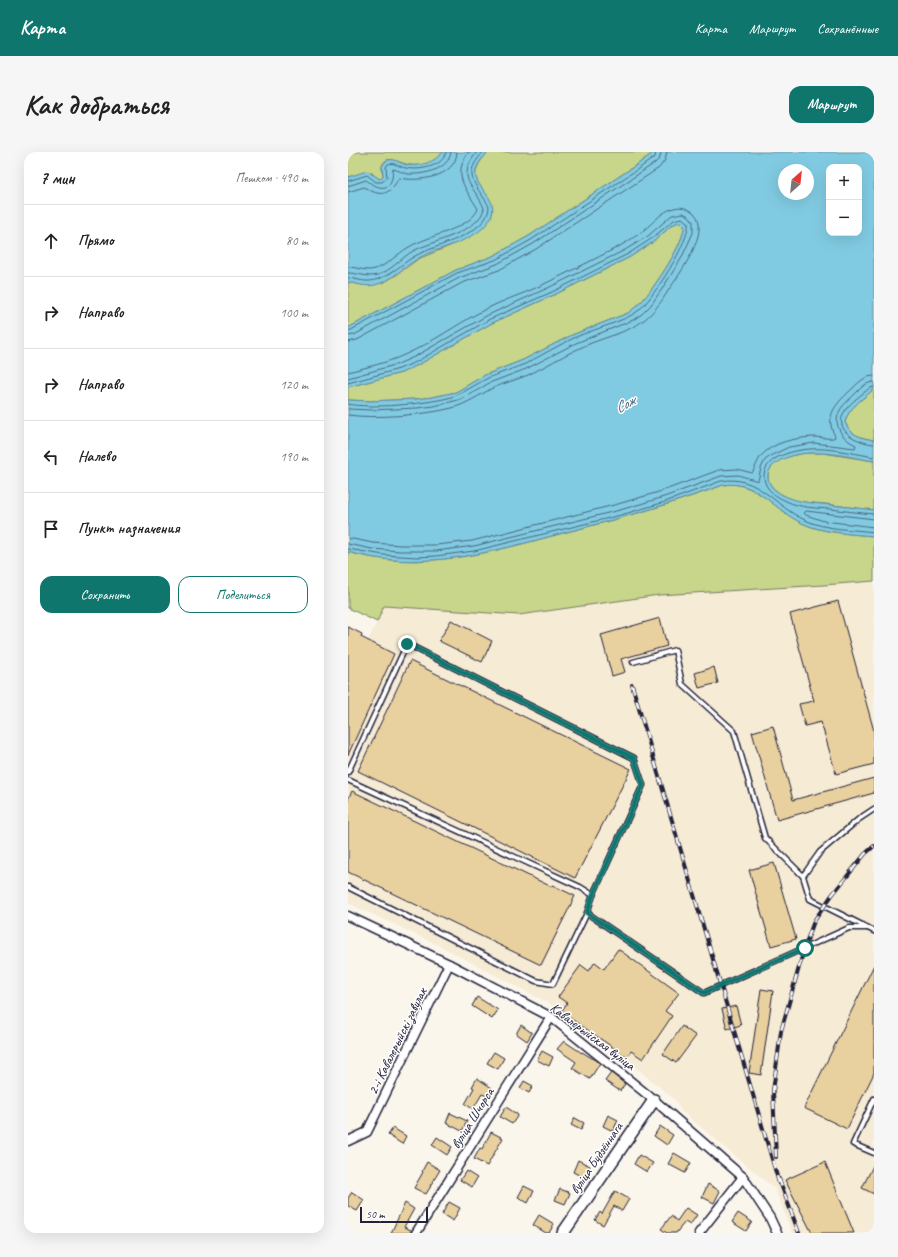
<!DOCTYPE html>
<html lang="ru">
<meta charset="utf-8">
<style>
body{margin:0;font-family:Caveat,sans-serif;background:#f6f6f6;color:#222}
.controls{position:absolute;right:12px;top:12px;display:grid;overflow:hidden;border-radius:8px;box-shadow:0 4px 16px #0002}
.controls button{width:36px;height:36px;display:grid;place-items:center;padding:0;border:0;border-bottom:1px solid #e0e0e0;background:#fff;color:#222;font:20px sans-serif}
.compass{position:absolute;left:430px;top:12px;width:36px;height:36px;border-radius:50%;background:#fff;box-shadow:0 4px 16px #0002;rotate:27deg}
.scale{position:absolute;left:12px;bottom:10px;width:68px;box-sizing:border-box;padding-left:4px;border:2px solid #22223b;border-top:0;font-size:11px;line-height:14px;white-space:nowrap;color:#22223b;-webkit-text-stroke:3px #fff;paint-order:stroke}
.stop{position:absolute;width:12px;height:12px;margin:-9px;border:3px solid #0f766e;border-radius:50%;background:#fff}
.stop.end{background:#0f766e;border-color:#fff;box-shadow:0 1px 4px #0008}
.list{margin:0;padding:0;list-style:none}
h2{display:flex;justify-content:space-between;align-items:center;height:52px;margin:0;padding:0 16px;font-size:17px}
h2 small{font-size:13px;font-weight:400;color:#767676}
.list li{display:grid;grid-template-columns:26px 1fr auto;gap:12px;align-items:center;box-sizing:border-box;height:72px;padding:0 16px;border-top:1px solid #e0e0e0}
.list b{display:block;font-size:15px;white-space:nowrap}
.list em{font-size:13px;font-style:normal;color:#767676}
.actions{display:flex;gap:8px;padding:12px 16px}
.actions a{flex:1;padding:9px 0;border:1px solid #0f766e;border-radius:12px;text-align:center;font-size:14px;color:#0f766e}
.actions .main{background:#0f766e;color:#fff}
.icon{flex:none;width:22px;height:22px;fill:none;stroke:currentColor;stroke-width:2;stroke-linecap:round;stroke-linejoin:round}
.map{position:relative;flex:none;width:526px;height:1081px;overflow:hidden;border-radius:12px}
header{display:flex;align-items:center;gap:24px;box-sizing:border-box;height:56px;padding:0 20px;background:#0f766e;color:#fff}
header strong{font-size:19px}
nav{display:flex;gap:22px;margin-inline-start:auto;font-size:14px}
.intro{display:flex;align-items:center;justify-content:space-between;box-sizing:border-box;height:96px;padding:0 24px}
h1{margin:0;font-size:28px}
.button{padding:10px 18px;border-radius:12px;background:#0f766e;color:#fff;font-size:14px;font-weight:700}
main{display:flex;gap:24px;padding:0 24px}
aside{flex:1;background:#fff;border-radius:12px;box-shadow:0 4px 16px #0002}
.map>svg:first-child{display:block}
</style>
<header>
<strong>Карта</strong>
<nav><a>Карта</a><a>Маршрут</a><a>Сохранённые</a></nav>
</header>
<div class="intro"><h1>Как добраться</h1><a class="button">Маршрут</a></div>
<main>
<aside>
<h2>7 мин<small>Пешком · 490 m</small></h2>
<ul class="list">
<li><svg class="icon" aria-label="ahead" viewBox="0 0 24 24"><path d="M12 20V5M6 11l6-6 6 6"/></svg><div><b>Прямо</b></div><em>80 m</em></li>
<li><svg class="icon" aria-label="right" viewBox="0 0 24 24"><path d="M7 20v-9h11M14 6l5 5-5 5"/></svg><div><b>Направо</b></div><em>100 m</em></li>
<li><svg class="icon" aria-label="right" viewBox="0 0 24 24"><path d="M7 20v-9h11M14 6l5 5-5 5"/></svg><div><b>Направо</b></div><em>120 m</em></li>
<li><svg class="icon" aria-label="left" viewBox="0 0 24 24"><path d="M17 20v-9H6M10 6l-5 5 5 5"/></svg><div><b>Налево</b></div><em>190 m</em></li>
<li><svg class="icon" aria-label="arrive" viewBox="0 0 24 24"><path d="M6 21V4h12l-3 4 3 4H6"/></svg><div><b>Пункт назначения</b></div></li>
</ul>
<div class="actions"><a class="main">Сохранить</a><a>Поделиться</a></div>
</aside>
<div class="map">
<svg width="526" height="1081" viewBox="0 0 526 1081">
<rect width="100%" height="100%" fill="#fbf6ec"/>
<filter id="ink" filterUnits="userSpaceOnUse"><feTurbulence type="fractalNoise" baseFrequency=".025" numOctaves="2"/><feDisplacementMap in="SourceGraphic" scale="8" xChannelSelector="R" yChannelSelector="G"/><feConvolveMatrix kernelMatrix="1 2 1 2 8 2 1 2 1" color-interpolation-filters="sRGB"/></filter>
<g filter="url(#ink)">
<polygon fill="#f6ebd5" points="526,429 526,1081 444,1081 427,1037 333,959 327,948 282,911 202,852 88,792 0,751 0,532 36,454 171,463 311,443 476,433"/>
<g fill="#c7d68b" stroke="#747c63">
<path d="M0,0H95C87,11 71,16 58,12C53,11 44,6 39,8C32,11 34,18 35,24L32,27L28,25L23,20L0,25Z"/>
<path d="M140,0H306L290,12L181,84L145,104L108,118L0,176V130L10,132L35,131L50,122L70,107L104,93L143,65C151,44 121,34 129,16C131,10 136,5 140,0Z"/>
<path d="M333,70L336,73C338,89 306,136 294,149C290,153 285,157 280,161L224,183L175,208L137,223L108,240L85,245L68,247L22,249L0,248V235L53,221L70,213L144,171L206,143L282,105L305,90L323,74L328,71Z"/>
<path d="M526,237V288C513,286 502,283 497,270C500,256 516,246 526,237Z"/>
<path d="M456,301H475L526,309V358C510,356 493,354 477,352C467,351 456,351 446,348C434,344 415,334 421,319C426,307 444,303 456,301Z"/>
<path d="M382,332C412,333 428,359 454,371C474,381 504,382 526,384V429L476,433L311,443L171,463L36,454L29,470L0,456V400C74,421 144,400 215,381C270,367 322,353 375,333Z"/>
</g>
<g fill="#81cbe2" stroke="#5b879f" fill-rule="evenodd">
<path d="M95,0H140C136,5 131,9 129,15C121,33 150,44 144,62C142,70 134,78 127,82C107,95 82,97 63,111C51,119 42,129 27,133C17,135 9,132 0,130V25L19,19L32,27L35,24L34,14L38,9C46,5 51,11 59,13C72,15 87,10 95,0Z"/>
<path d="M306,0H526V237C516,246 500,256 497,270C502,283 513,286 526,288V309C495,304 463,294 433,308C426,312 419,317 420,326C421,336 433,343 442,346C452,350 463,351 474,352C492,354 509,356 526,358V384C503,382 477,381 456,372C427,360 409,327 375,333C321,353 270,367 215,381C144,400 73,421 0,400V248L22,249L68,247L85,245L108,240L137,223L175,208L224,183L280,161C285,157 290,153 294,149C306,136 338,89 336,73L333,70L328,71L323,74L305,90L282,105L206,143L144,171L70,213L53,221L0,235V176L108,118L145,104L181,84L290,12ZM481,15H511V81H481ZM436,18H460V42H436Z"/>
</g>
<g fill="none" stroke-linecap="round" stroke-linejoin="round">
<g stroke="#48667e" stroke-width="1">
<path d="M0,29L19,23L28,30H34L39,26L38,15L40,12C47,10 51,15 58,16C70,19 96,15 98,0"/>
<path d="M0,34L18,28C26,34 40,42 44,26C45,23 44,20 45,17C50,18 55,21 60,22C75,23 101,18 103,0"/>
<path d="M0,40L16,35C34,46 41,43 51,26C70,30 108,26 109,0"/>
<path d="M0,115C10,115 17,120 27,117C40,113 49,102 61,95C79,84 122,77 130,57C118,36 103,23 121,0"/>
<path d="M0,121C11,121 19,126 30,123C44,118 53,106 65,99C84,89 132,80 136,56C126,32 107,28 129,0"/>
<path d="M0,126C10,127 17,131 27,128C43,124 53,112 67,104C86,93 140,83 141,55C139,50 136,46 133,42C120,23 121,17 135,0"/>
<polyline points="0,179 3,178 109,121 147,108 183,88 293,15 307,5 308,0"/>
<polyline points="0,184 6,183 111,126 149,112 185,92 307,11 312,6 313,0"/>
<polyline points="0,190 9,188 114,131 151,118 188,97 311,16 317,8 319,0"/>
<path d="M0,220C19,215 39,211 56,203C84,191 109,172 136,158C153,149 172,143 190,135C217,122 245,108 272,94C280,89 289,84 296,78C306,70 314,59 326,56C333,54 340,56 346,61C364,78 331,123 320,139C314,149 306,160 296,168C280,181 252,186 232,196C214,204 197,215 180,223C168,228 156,231 145,236C131,243 119,252 104,256C77,263 27,267 0,263"/>
<polyline points="0,226 50,212 66,205 140,163 202,135 277,98 300,84 324,63 335,61 341,64 345,69 345,81 333,107 314,137 303,153 294,162 285,168 228,191 178,217 141,231 120,244 110,248 86,254 69,256 23,258 0,257"/>
<path d="M0,231L51,217L68,210L142,167L204,140L280,102L303,87L326,68L334,66L340,71C343,88 304,148 290,159C275,170 246,177 228,185C211,193 194,203 177,212C165,217 152,221 140,226C126,233 115,242 100,246C75,252 24,257 0,252"/>
<path d="M526,235L522,236C513,243 500,252 495,262C487,281 512,291 526,292"/>
<path d="M526,305C492,299 463,290 430,305C422,309 415,317 416,326C417,338 429,345 438,349C452,356 469,356 483,357C498,359 512,361 526,362"/>
<polyline points="526,367 458,359 456,361 458,363 476,369 526,375"/>
<path d="M0,386L25,391L53,393H88L124,389L270,352L314,339L371,318L389,317L404,321C408,315 409,309 413,304C425,290 447,286 465,285C472,285 479,287 486,286L487,284C475,263 490,250 505,236C511,230 517,224 526,224"/>
<path d="M0,392L24,397L52,399H88L126,394L272,358L316,345L373,324L390,323L410,329L413,316L417,308L424,303L441,295L466,291L507,296L508,293C492,286 483,270 494,255C498,250 503,246 508,241C513,236 518,230 526,230"/>
<path d="M0,397L36,403L69,405L88,404L126,399L273,363L317,350L373,329C410,322 427,355 457,368C478,378 503,377 526,380"/>
</g>
</g>
<g fill="#e9d09f" stroke="#22223b">
<polygon points="490,449 526,579 526,612 488,622 473,570 457,574 451,552 466,549 442,462"/>
<polygon points="312,466 319,494 273,507 277,520 264,524 253,483"/>
<polygon points="103,468 144,489 134,510 91,489"/>
<polygon points="0,475 14,482 13,485 46,502 0,603"/>
<polygon points="62,509 283,617 227,726 10,619"/>
<polygon points="366,515 370,531 351,536 347,521"/>
<polygon points="425,574 445,648 526,626 526,641 429,668 404,580"/>
<polygon points="4,639 204,735 204,733 227,744 193,813 0,720 0,647"/>
<polygon points="426,711 448,787 423,794 401,718"/>
<polygon points="270,797 331,841 317,859 324,864 295,907 283,899 279,905 213,860 219,851 210,845 233,813 241,819 247,810 256,817"/>
<polygon points="526,813 526,921 499,977 456,956"/>
<polygon points="413,837 425,839 413,923 401,921"/>
<polygon points="129,845 150,858 144,867 124,854"/>
<polygon points="388,854 393,873 379,877 374,857"/>
<polygon points="173,873 184,881 179,889 169,882 169,880"/>
<polygon points="334,874 348,884 328,911 315,902"/>
<polygon points="216,889 234,901 234,900 252,911 242,927 224,916 228,910 209,897"/>
<polygon points="194,899 205,905 201,914 189,908"/>
<polygon points="146,900 156,906 150,917 139,911"/>
<polygon points="263,921 277,932 272,939 257,929"/>
<polygon points="129,926 144,936 139,944 134,942 125,957 117,952 126,936 124,935"/>
<polygon points="176,929 185,934 181,941 172,936"/>
<polygon points="158,955 170,963 164,972 152,965"/>
<polygon points="102,961 119,969 114,979 98,971"/>
<polygon points="260,963 270,968 265,979 255,974"/>
<polygon points="227,966 236,971 233,978 223,973"/>
<polygon points="312,974 325,983 319,993 306,984"/>
<polygon points="45,976 58,984 54,992 40,983"/>
<polygon points="143,980 155,986 139,1014 126,1007 132,996 134,997"/>
<polygon points="89,985 104,995 99,1003 84,993"/>
<polygon points="326,1001 343,1011 337,1021 320,1012"/>
<polygon points="291,1003 305,1011 299,1020 286,1012"/>
<polygon points="230,1008 242,1014 237,1026 225,1020"/>
<polygon points="79,1010 92,1018 82,1034 83,1034 78,1042 66,1036 75,1020 74,1019"/>
<polygon points="477,1010 506,1081 464,1081 437,1028"/>
<polygon points="526,1012 526,1042 514,1036"/>
<polygon points="118,1019 129,1026 124,1035 112,1028"/>
<polygon points="360,1032 372,1039 366,1051 354,1045"/>
<polygon points="176,1034 186,1039 180,1051 170,1045"/>
<polygon points="212,1037 222,1041 217,1052 207,1048"/>
<polygon points="267,1039 281,1047 274,1059 266,1054 255,1073 247,1068 252,1060 254,1062"/>
<polygon points="4,1040 16,1048 9,1059 0,1054 0,1046"/>
<polygon points="101,1050 112,1056 105,1069 94,1062"/>
<polygon points="57,1051 66,1057 56,1075 63,1078 63,1081 43,1081"/>
<polygon points="338,1056 349,1063 342,1073 337,1070 328,1081 319,1081 313,1077 323,1064 329,1069"/>
<polygon points="390,1061 404,1070 398,1079 384,1070"/>
<polygon points="191,1063 206,1072 201,1081 198,1081 185,1073"/>
</g>
<g fill="none" stroke-linecap="round" stroke-linejoin="round">
<g stroke="#22223b" stroke-width="7">
<g id="lane">
<polyline points="285,510 327,498 334,532 386,579 417,686 455,724"/>
<polyline points="0,620 59,492 286,606 295,633 245,743 232,735 0,628"/>
<polyline points="526,657 511,667 472,700 455,724 462,747 526,779"/>
<polyline points="0,735 188,829 205,832 239,761 356,841 501,776 520,776"/>
<polyline points="239,761 245,743"/>
<polyline points="526,947 505,992 526,1001"/>
</g>
</g>
<g stroke="#22223b" stroke-width="11">
<g id="street">
<polyline points="0,764 101,812 203,865 306,948 395,1025 422,1066 429,1081"/>
<polyline points="0,989 19,980 101,812"/>
<polyline points="68,1081 203,865"/>
<polyline points="351,1081 395,1025"/>
</g>
</g>
<g stroke="#22223b" stroke-width="14">
<polyline id="secondary" points="215,1081 306,948"/>
</g>
<use href="#lane" stroke="#fff" stroke-width="4"/>
<use href="#street" stroke="#fff" stroke-width="8"/>
<use href="#secondary" stroke="#fff" stroke-width="11"/>
<g stroke="#22223b" stroke-width="4">
<g id="rail">
<polyline points="284,533 431,1031"/>
<polyline points="428,1005 425,939 433,879 457,794 466,769 484,743 517,702 526,694"/>
<polyline points="431,1027 451,1081"/>
</g>
</g>
<use href="#rail" stroke="#fff" stroke-width="2.5" stroke-dasharray="8" stroke-linecap="butt"/>
</g>
</g>
<g fill="none" stroke-linecap="round" stroke-linejoin="round" filter="url(#ink)">
<polyline stroke="#0f766e" stroke-width="5" points="59,492 286,606 295,633 245,743 239,761 356,841 457,796"/>
</g>
<g text-anchor="middle" stroke-width="3" stroke-linejoin="round" paint-order="stroke">
<g font-size="14" fill="#22223b" stroke="#fff">
<text transform="translate(245 884) rotate(37)" y="5">Кавалерыйская вуліца</text>
<text transform="translate(49 889) rotate(-64)" y="5">2-і Кавалерыйскі завулак</text>
<text transform="translate(124 966) rotate(-58)" y="5">вуліца Шчорса</text>
<text transform="translate(248 1006) rotate(-56)" y="5">вуліца Будзённага</text>
</g>
<g font-size="15" font-style="italic" fill="#435d75" stroke="#fff">
<text transform="translate(277 252) rotate(-29)" y="5">Сож</text>
</g>
</g>
</svg>
<div class="controls">
<button>+</button>
<button>−</button>
</div>
<svg class="compass" viewBox="-18 -18 36 36"><path d="M0-13l5 13h-10z" fill="#e53935"/><path d="M0 13l5-13h-10z" fill="#767676"/></svg>
<div class="scale">50 m</div>
<div class="stop" style="left:457px;top:796px"></div>
<div class="stop end" style="left:59px;top:492px"></div>
</div>
</main>
